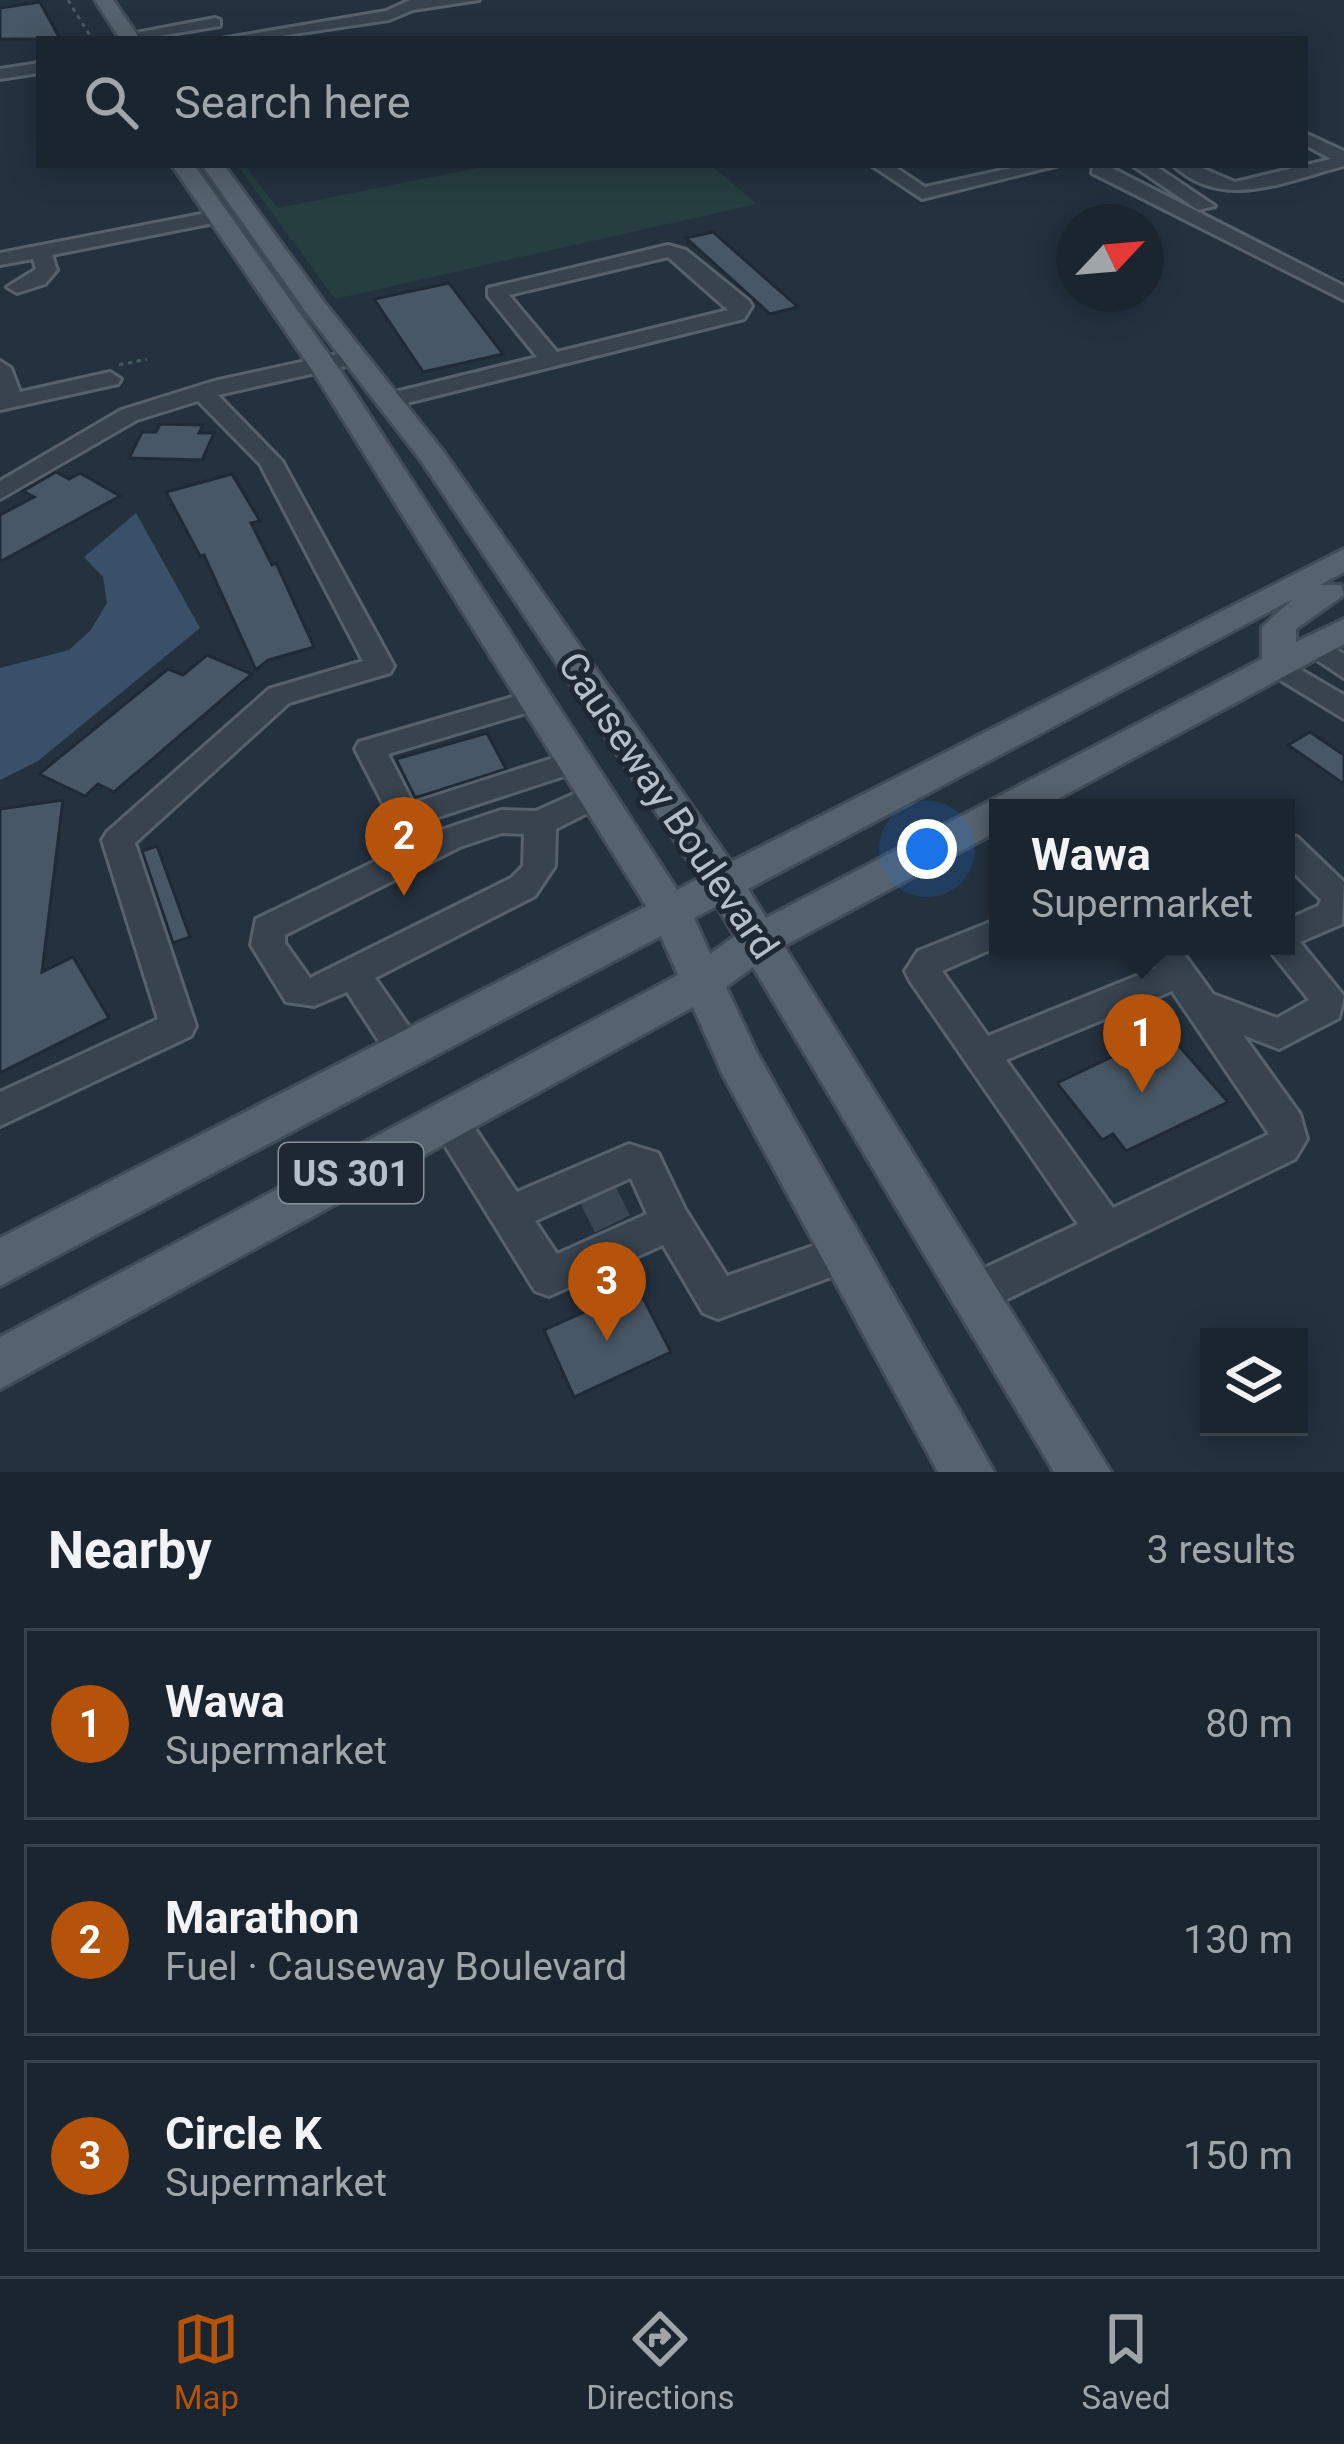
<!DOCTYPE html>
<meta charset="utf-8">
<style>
body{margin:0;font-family:Roboto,sans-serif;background:#242d37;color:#f1f3f6}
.controls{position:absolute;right:36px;bottom:36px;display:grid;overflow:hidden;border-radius:0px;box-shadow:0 6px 30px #0003}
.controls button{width:108px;height:108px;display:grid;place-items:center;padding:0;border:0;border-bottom:3px solid #39424b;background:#1b252f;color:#f1f3f6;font:60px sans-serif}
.compass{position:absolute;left:1056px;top:204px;width:108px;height:108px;border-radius:50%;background:#1b252f;box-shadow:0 6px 30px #0003;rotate:64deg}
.you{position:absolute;left:927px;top:849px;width:42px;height:42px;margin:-30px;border:9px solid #fff;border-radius:50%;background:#1a73e8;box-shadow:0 0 0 18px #1a73e833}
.badge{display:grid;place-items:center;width:78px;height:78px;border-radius:50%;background:#b45309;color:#fff;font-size:39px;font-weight:700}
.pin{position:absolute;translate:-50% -99px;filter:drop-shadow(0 3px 6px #0008)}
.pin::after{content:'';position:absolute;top:63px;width:42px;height:36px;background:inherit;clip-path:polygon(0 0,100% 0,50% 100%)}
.popup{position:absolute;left:989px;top:799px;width:306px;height:156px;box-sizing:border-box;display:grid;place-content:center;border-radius:0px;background:#1b252f;filter:drop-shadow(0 3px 9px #0005);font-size:39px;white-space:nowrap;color:#a0a5aa}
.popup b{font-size:45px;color:#f1f3f6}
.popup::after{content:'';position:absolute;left:50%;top:100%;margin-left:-24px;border:24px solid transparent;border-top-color:#1b252f}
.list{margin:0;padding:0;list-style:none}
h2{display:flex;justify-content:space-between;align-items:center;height:156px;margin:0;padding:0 48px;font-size:51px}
h2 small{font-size:39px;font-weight:400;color:#a0a5aa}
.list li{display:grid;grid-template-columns:78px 1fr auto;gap:36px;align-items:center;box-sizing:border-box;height:192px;margin:0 24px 24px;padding:0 24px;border:3px solid #39424b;border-radius:0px}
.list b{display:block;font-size:45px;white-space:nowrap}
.list p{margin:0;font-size:39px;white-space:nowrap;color:#a0a5aa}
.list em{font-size:39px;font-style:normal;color:#a0a5aa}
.icon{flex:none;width:66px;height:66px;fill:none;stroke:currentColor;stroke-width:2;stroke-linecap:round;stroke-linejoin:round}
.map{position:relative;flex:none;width:1344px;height:1472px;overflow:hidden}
.search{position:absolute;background:#1b252f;box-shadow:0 6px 30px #0003;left:36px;right:36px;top:36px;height:132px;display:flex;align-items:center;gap:30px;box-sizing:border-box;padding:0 42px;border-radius:0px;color:#a0a5aa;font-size:45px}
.sheet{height:804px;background:#1b252f}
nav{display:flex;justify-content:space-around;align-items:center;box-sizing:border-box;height:168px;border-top:3px solid #39424b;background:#1b252f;font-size:33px;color:#a0a5aa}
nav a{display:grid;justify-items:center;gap:6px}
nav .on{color:#b45309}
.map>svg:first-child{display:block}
</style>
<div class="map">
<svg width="1344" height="1472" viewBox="0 0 1344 1472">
<rect width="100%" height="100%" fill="#24313f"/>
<polygon fill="#263e40" points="237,165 244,165 278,208 492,165 711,165 757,204 335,299"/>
<polygon fill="#3a5068" points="136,513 200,628 38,761 0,780 0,668 69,650 90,631 107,603 103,577 84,557"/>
<g fill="#485765" stroke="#1f2a36" stroke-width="3">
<polygon points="40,2 60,39 0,39 0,8"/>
<polygon points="713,232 798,307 770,314 686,238"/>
<polygon points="449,283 503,354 423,372 374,299"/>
<polygon points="160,424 203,425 199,433 214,433 202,460 129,458 142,432 156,432"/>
<polygon points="56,472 69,479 80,473 120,496 0,562 0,515 34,497 23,491"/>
<polygon points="232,474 260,521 251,523 272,565 276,563 314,647 268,660 256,670 204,555 200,556 166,492"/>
<polygon points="207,655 252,674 114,792 98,784 85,796 39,774 168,669 183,675"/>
<polygon points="1310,732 1344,755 1344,784 1288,745"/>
<polygon points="487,733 506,769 415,798 396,759"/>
<polygon points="63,800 42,972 73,957 109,1018 0,1073 0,809"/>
<polygon points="157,846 190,937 173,943 142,851"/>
<polygon points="1166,1031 1228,1102 1126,1151 1113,1134 1102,1140 1057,1083"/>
<polygon points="638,1288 671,1352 574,1397 544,1330"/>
</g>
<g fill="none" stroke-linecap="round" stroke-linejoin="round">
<polyline stroke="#3a4654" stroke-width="39" stroke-dasharray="39 20" stroke-linecap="butt" points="595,1189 613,1225"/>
<g stroke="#56616c" stroke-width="6">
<g id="minor">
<polygon points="410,0 479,0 413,10 389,20 260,39 221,39 386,11"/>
<polygon points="215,18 220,20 220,26 140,39 120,36"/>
<polygon points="39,63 39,73 0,79 0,69"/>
<path d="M1305,133L1344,151V166C1285,181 1223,212 1173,165H1195L1235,182L1331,159L1305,145Z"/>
<polygon points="871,165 892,165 925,187 1025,165 1059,165 922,199"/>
<polygon points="1093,165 1106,165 1344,286 1344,300 1092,173"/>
<polygon points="1132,165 1154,165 1215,206 1198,210"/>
<polygon points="217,211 227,217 224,221 52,255 57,270 45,284 17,293 7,287 36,269 33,259 0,265 0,253"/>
<path d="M668,245L686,250L749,301L752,306L744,319L391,407L379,400L383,395L537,357L488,296V288ZM668,257L728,310L557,352L509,295Z"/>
<polygon points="356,350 367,357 364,362 218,395 282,461 394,666 390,673 289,703 135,843 196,1026 191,1036 0,1126 0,1092 158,1019 102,840 107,832 269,689 363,661 260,464 198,401 137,420 0,499 0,481 121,410 214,381"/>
<polygon points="0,361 11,368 20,392 110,372 121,379 118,384 0,410"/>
<polygon points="1315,637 1344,654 1344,678 1305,652 1301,646"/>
<polygon points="1279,657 1344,695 1344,719 1269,673 1265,666"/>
<polygon points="536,690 546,693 551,700 546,707 388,754 413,803 575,751 586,755 590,762 586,769 405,828 394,825 355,749 359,742"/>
<path d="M596,784L607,787L612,795L607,803L556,829L555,866L535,896L375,978L419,1041L424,1052L419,1063L406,1067L393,1063L347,992L314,1006L286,1002L251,945L256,919L438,831L501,810L536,811ZM502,833L524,834L523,866L511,878L310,978L285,943V935L460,847Z"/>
<path d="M1286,833L1297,837L1344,882L1342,924L1300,942L1344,996L1339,1018L1279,1049L1243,1035L1300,1114L1307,1139L1295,1159L991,1307L976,1312L961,1307L955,1293L961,1279L1078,1224L910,981L905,971L918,951L998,919L999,946L942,971L988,1036L1156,968L1142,946H1178L1213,994L1277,1018L1309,1000L1266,946H1286V920L1318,906L1321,900L1286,865ZM1172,991L1269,1134L1113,1208L1006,1060Z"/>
<path d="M449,1104L462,1109L517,1192L629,1144L658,1153L685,1209L727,1276L847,1234L861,1240L867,1253L861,1266L718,1319L703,1313L663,1245L549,1296L535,1291L436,1131L430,1120L436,1109ZM631,1178L647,1214L557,1254L535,1221Z"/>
</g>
</g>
<g stroke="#424c58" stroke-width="6">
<g id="major">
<polygon points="95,0 113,0 140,39 120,39"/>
<path d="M172,165H194L342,373L677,890L700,878L422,462L306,312L202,165H224L324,302L443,451L731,862L1344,549V572L1320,585H1341L1344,595L1296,629V642L1344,619V644L1041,808H998V831L784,946L1111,1472H1054L753,967L726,987L757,1053L994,1472H938L723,1075L693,1007L0,1389V1337L678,975L661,936L0,1286V1238L646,906L314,373ZM1293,599L1262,627V659L766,918L748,889ZM717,906L735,936L710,954L694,918Z"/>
</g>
</g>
<g stroke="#445b5d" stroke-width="3" stroke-dasharray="4.5 4.5" stroke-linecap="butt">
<polyline points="68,0 92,39"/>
<polyline points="119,365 147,359"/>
</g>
<use href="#minor" fill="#38434f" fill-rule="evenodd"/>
<use href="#major" fill="#56626f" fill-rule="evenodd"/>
</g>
<g text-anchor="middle" stroke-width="10" stroke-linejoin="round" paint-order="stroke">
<rect fill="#1d2834" stroke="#87919c" stroke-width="3" x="279" y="1143" width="144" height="60" rx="9"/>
<g font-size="36" font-weight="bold" fill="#b5bec9">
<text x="351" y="1186">US 301</text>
</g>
<g font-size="39" fill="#b5bec9" stroke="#1d2834">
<text transform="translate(669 805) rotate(56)" y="14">Causeway Boulevard</text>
</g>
</g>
</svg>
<div class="controls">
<button><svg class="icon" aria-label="layers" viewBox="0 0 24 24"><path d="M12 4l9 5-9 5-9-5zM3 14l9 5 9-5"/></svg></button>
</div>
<svg class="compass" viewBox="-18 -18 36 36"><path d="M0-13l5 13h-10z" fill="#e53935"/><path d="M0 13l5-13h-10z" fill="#a0a5aa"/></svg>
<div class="you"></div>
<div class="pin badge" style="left:1142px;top:1093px">1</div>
<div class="popup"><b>Wawa</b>Supermarket</div>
<div class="pin badge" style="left:404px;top:896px">2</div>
<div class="pin badge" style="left:607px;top:1341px">3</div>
<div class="search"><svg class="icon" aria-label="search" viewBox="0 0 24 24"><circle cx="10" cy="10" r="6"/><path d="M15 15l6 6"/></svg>Search here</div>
</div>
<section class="sheet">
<h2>Nearby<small>3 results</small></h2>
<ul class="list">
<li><span class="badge">1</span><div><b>Wawa</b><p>Supermarket</p></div><em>80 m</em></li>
<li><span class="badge">2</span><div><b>Marathon</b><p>Fuel · Causeway Boulevard</p></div><em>130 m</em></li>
<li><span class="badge">3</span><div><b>Circle K</b><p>Supermarket</p></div><em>150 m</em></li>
</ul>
</section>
<nav>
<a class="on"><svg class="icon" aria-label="map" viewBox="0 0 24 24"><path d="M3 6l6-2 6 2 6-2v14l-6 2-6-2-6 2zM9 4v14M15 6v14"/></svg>Map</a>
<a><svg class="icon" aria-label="directions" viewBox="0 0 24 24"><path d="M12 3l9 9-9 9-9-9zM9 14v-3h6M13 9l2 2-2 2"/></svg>Directions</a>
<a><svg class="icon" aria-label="saved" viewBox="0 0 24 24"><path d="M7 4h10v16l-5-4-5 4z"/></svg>Saved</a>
</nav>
